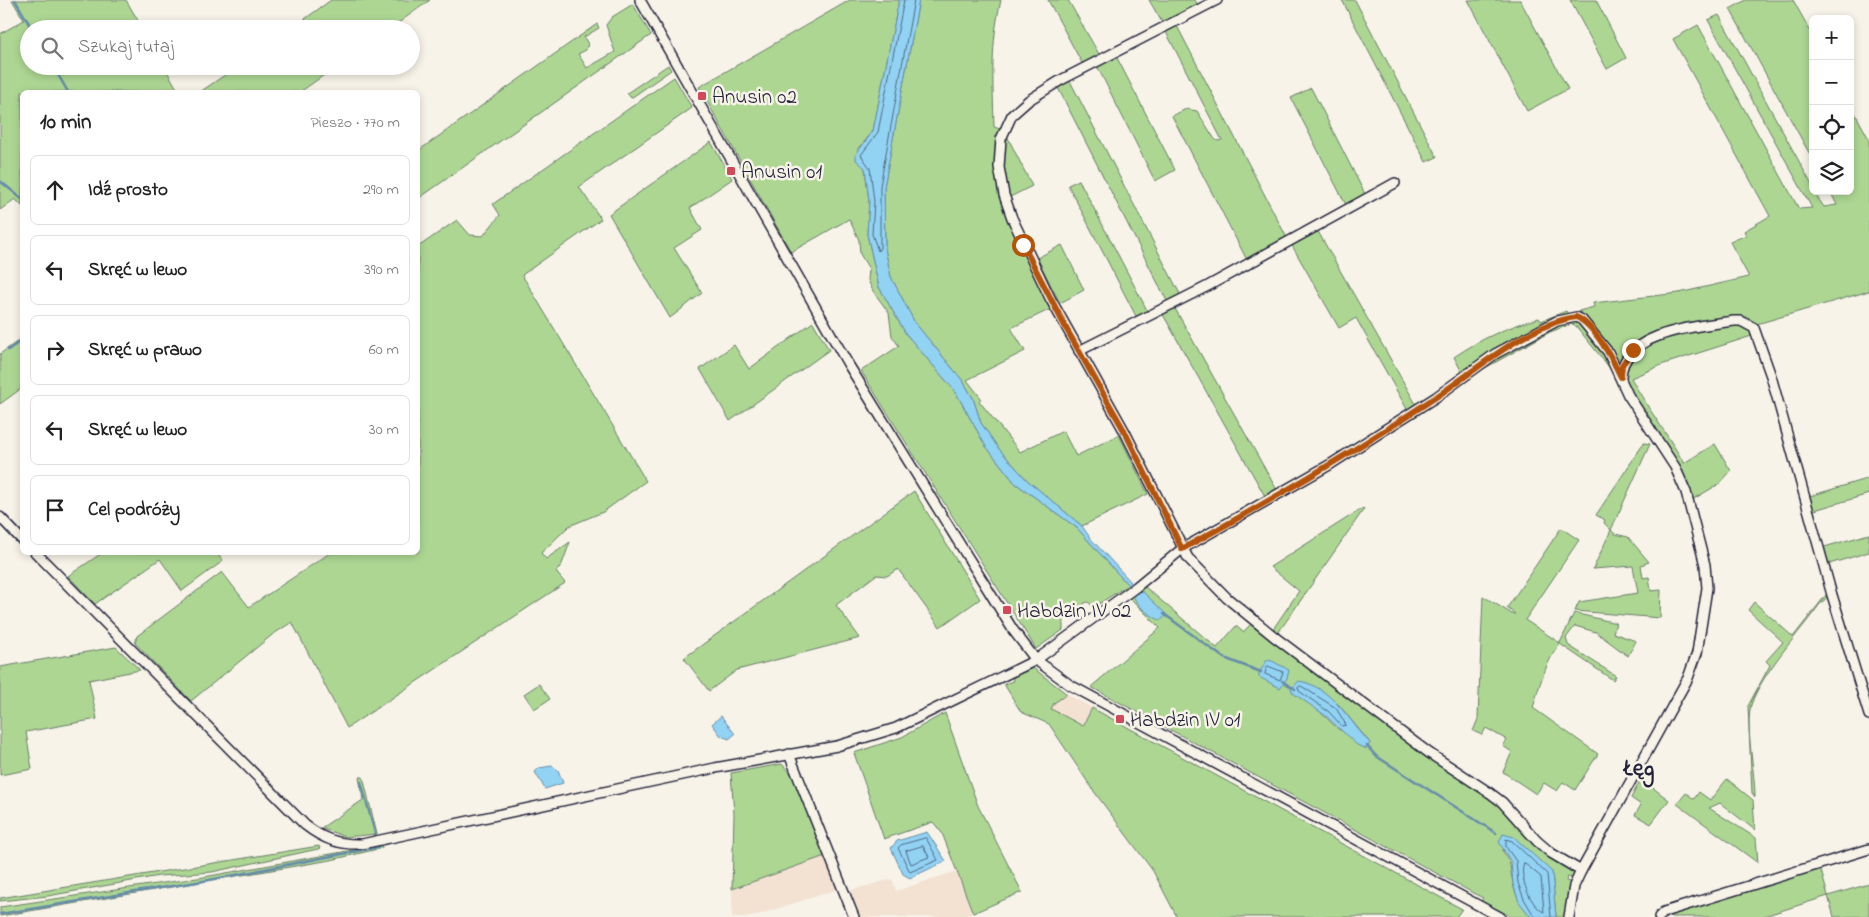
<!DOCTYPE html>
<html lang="pl">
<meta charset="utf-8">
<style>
body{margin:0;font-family:"Indie Flower",sans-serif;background:#f6f6f6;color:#222}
.controls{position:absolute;right:15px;top:15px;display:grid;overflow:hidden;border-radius:8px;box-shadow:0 2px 8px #0003}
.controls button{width:45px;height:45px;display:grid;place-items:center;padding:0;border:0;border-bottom:1px solid #e0e0e0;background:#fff;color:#222;font:25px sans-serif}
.stop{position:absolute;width:15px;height:15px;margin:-11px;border:4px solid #b45309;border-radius:50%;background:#fff}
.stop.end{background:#b45309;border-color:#fff;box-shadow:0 1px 5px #0008}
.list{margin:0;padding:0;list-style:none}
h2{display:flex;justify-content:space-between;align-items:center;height:65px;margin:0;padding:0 20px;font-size:21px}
h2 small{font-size:16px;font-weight:400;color:#767676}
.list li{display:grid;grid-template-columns:32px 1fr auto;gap:15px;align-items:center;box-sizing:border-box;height:70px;margin:0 10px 10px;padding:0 10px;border:1px solid #e0e0e0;border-radius:8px}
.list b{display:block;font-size:19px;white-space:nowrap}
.list em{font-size:16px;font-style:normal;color:#767676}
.icon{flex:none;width:28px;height:28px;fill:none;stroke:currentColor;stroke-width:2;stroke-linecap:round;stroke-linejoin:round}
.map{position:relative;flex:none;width:1869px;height:917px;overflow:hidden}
.search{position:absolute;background:#fff;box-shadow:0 2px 8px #0003;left:20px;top:20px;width:400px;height:55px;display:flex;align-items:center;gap:12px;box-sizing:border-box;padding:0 18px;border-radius:28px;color:#767676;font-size:19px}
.panel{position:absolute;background:#fff;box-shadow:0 2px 8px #0003;left:20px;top:90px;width:400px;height:465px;border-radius:8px}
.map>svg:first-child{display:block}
</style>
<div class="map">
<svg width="1869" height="917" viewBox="0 0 1869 917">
<rect width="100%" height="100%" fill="#f7f3e8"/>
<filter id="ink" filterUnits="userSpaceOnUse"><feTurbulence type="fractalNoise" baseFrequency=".02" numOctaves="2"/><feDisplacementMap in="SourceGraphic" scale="10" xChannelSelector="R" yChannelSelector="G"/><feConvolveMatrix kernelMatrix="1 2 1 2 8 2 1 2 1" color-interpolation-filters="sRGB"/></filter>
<g filter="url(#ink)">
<g fill="#f3e1d2">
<polygon points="1067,694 1092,708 1083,726 1051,709 1054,703"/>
<polygon points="828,855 841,888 751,917 732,917 732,889"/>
<polygon points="957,871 973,913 963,917 858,917 848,891 892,879 896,891"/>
</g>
<g fill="#add693" stroke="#687c67" fill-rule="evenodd">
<polygon points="12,0 126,0 143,29 29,29 29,66 164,66 179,92 22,92 22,206 15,199 0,210 0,34 24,20"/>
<polygon points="331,0 430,0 390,29 291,29"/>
<polygon points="850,0 899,0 873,131 857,151 865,168 869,201 867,234 879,287 906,334 955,391 985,445 1015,483 1077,528 1128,585 1094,607 1088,602 1085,603 1063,621 1063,630 1036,649 861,371 899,346 892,336 889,313 873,291 868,280 869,269 860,254 859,240 849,219 791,252 699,87"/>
<path d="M919,0H1001C990,46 993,81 994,127L1000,129C989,193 1023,252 1051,309L1011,328L1025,351L967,380L981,398L979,401L1020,452L1063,431L1076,456L1119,435L1148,494L1082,526L1027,480L999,449L981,423L973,398L963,381L915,323L891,277L885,249L884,187Z"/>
<polygon points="1048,0 1068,0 1100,56 1083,65"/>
<polygon points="1149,0 1195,0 1199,7 1163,24"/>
<polygon points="1342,0 1355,0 1437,157 1426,162"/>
<polygon points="1468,0 1520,0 1568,89 1527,111"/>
<polygon points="1570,0 1596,0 1626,58 1607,69"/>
<polygon points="1746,0 1793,0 1813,36 1813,160 1730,9"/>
<polygon points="633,4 651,35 418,199 418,151 597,24 599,28 584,37 588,44 586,50 578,54 587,68 615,52 606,25 612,17"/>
<polygon points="1719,15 1813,187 1813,191 1824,207 1837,205 1830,191 1850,191 1850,104 1869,139 1869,291 1757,324 1747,320 1647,338 1634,344 1621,359 1617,359 1579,311 1594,307 1593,303 1679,293 1749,277 1730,242 1746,235 1744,231 1770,216 1673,39 1698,25 1799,209 1812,208 1708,20"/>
<polygon points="1176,24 1287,238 1247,260 1172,116 1186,109 1197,111 1214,138 1217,141 1222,140 1165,30"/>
<polygon points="1116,56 1175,170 1155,181 1097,66"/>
<polygon points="668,65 671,70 631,98 627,93"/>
<polygon points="238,66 337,66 300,92 200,92"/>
<polygon points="674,77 692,108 579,187 601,219 522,275 646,481 603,512 569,526 541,553 546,559 570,542 562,564 556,572 565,583 347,728 292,622 272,635 191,701 135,643 137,636 222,572 249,607 330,553 418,552 418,247 457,220 470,235 483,236 500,215 493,204"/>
<polygon points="1069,79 1181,296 1168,303 1057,86"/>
<polygon points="1311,88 1366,196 1347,207 1291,98"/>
<polygon points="1006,134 1032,186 1008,198 1003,177"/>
<polygon points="711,142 732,179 690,208 702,230 674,248 702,293 670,318 609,214"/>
<polygon points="1079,180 1148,312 1137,318 1068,185"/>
<polygon points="1316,228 1417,406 1408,411 1356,318 1339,328 1290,242"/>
<polygon points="1062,245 1084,290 1060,303 1037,258"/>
<polygon points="1173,305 1278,492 1266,498 1161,311"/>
<path d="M1566,311L1568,314L1463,374L1454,357C1482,338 1507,327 1539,318L1541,321Z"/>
<path d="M1577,319L1599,343L1618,380L1617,383L1610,368L1575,325L1572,324L1550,332L1469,377C1494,355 1545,325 1577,319Z"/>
<polygon points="813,322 829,350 730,421 700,369 734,345 749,369"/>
<path d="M1742,323L1755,335L1664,364L1631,378C1648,409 1666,432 1684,463L1715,444L1731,471L1719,484L1692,500L1684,477L1627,386L1624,366L1628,358L1662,336Z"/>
<polygon points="22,338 22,388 0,404 0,354"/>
<polygon points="1644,443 1650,444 1611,530 1615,534 1628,537 1649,562 1641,565 1643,578 1649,577 1651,591 1661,590 1660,618 1575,611 1579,602 1638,593 1633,566 1593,569 1611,530 1604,523 1605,520 1596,515"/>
<polygon points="1869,478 1869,494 1811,511 1807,497"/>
<polygon points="914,491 980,599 940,627 898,569 887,576 876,575 836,605 860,638 737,670 709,691 684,658"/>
<polygon points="1363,508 1364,509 1278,633 1273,629 1299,591 1270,567"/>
<path d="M1561,528L1579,540L1525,620L1560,643L1574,613L1616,623L1613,633L1636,641L1628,656L1596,632L1575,626L1566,638L1568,645L1616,676L1613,680L1560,644C1546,661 1539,686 1533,708L1598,754L1575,790L1563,782L1557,791L1544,783L1536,794L1503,772L1512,752L1503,746L1507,740L1486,728L1482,735L1473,731L1478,719L1483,596L1512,614H1515L1507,608Z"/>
<polygon points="1869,534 1869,552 1826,565 1821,548"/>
<polygon points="102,553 217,553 223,561 182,591 160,559 95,604 68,576"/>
<path d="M1144,586L1217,648L1236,626L1243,632L1252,623L1495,799L1574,871L1573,878L1567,877L1566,881L1573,883L1566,917H1556L1552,872L1502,850C1513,865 1509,866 1513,883C1515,896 1523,907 1531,917H1512L1481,901L1483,898L1475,894L1091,687L1160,628L1129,597ZM1305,682L1339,705L1370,743L1338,729L1314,706Z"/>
<path d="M1829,591L1830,595L1820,604C1800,632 1761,674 1751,705C1745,727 1755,772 1755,797L1752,793L1748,706L1770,665L1766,661L1783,642L1748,610L1754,602L1793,637Z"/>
<polygon points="116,647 140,670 89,680 97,719 26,732 32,769 0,775 0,667"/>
<polygon points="1033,668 1067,694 1054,703 1051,709 1083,726 1092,708 1462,909 1456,917 1177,917 1153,871 1093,790 1049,724 1021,712 1004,684 1014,681 1012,678"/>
<polygon points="539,684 550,699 534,709 524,694"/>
<polygon points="945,713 978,806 1022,892 973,913 942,833 933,822 884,839 854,753 902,737"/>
<polygon points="782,764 795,778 828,855 732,889 734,814 731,773"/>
<polygon points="359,777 363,777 377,834 346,837 321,828 363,800"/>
<polygon points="1641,779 1669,800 1651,824 1635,815 1641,805 1631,798"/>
<polygon points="1727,779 1753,800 1755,830 1720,803 1709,808 1756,838 1758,863 1677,804 1686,793 1694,799 1699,792 1710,800"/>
<polygon points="381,845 382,848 331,860 0,916 0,907 204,877"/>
<polygon points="319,846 320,848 318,849 212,872 159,876 48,896 0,901 0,898"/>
<polygon points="1820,867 1828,896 1869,884 1869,916 1834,917 1828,896 1761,917 1663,917 1668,913"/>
</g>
<g fill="#92d2f3" stroke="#658ca9">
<polygon points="899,0 919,0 884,187 885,249 891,277 915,323 963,381 973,398 981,423 999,449 1027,480 1082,526 1091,539 1131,582 1128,585 1077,528 1015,483 985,445 955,391 906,334 879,287 867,234 869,201 865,168 856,160 856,154 873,131"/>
<path d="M1139,591L1143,592L1167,615L1161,620C1152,618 1136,605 1134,597Z"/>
<polygon points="1267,660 1272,661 1289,670 1287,678 1280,688 1259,677 1259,673"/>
<path d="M1299,681C1331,686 1350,722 1370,743L1367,749L1357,745L1326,716L1293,693L1291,689Z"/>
<polygon points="721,716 735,734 729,739 721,736 712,724"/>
<polygon points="552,766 558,770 563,783 545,789 535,772 539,768"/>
<polygon points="927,832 946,861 910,878 903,874 891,848 897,841"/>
<polygon points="1503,834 1514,837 1552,872 1556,917 1531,917 1519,902 1513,884 1511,862 1499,842"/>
</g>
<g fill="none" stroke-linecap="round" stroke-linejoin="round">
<g stroke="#4f6885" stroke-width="1">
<polyline points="904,0 878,132 861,155 870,168 874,201 872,234 878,251 880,248 880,186 914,0"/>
<polygon points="1268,666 1283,672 1280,680 1265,674"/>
<polygon points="1301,686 1336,708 1346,725 1342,726 1329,712 1299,691 1298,688"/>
<polygon points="926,838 938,860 910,872 898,848 901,845"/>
<polygon points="923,846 929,857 911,864 906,851"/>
<path d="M1524,863L1541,877L1544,912C1531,907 1518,876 1524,863Z"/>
<polyline points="1535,917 1524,899 1518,883 1516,861 1506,847 1506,839 1512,841 1547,874 1551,917"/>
</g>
<g stroke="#658ca9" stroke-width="2.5">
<polyline points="15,0 32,29"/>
<polyline points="53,66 68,92"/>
<polyline points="0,181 22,199"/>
<polyline points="8,350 22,340"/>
<polyline points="1164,614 1224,658 1261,672"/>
<polyline points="1282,681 1295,689"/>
<polyline points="1367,746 1376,756 1496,833"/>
<polyline points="361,782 376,837"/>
<polyline points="0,914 209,880 378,847"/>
</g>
<g stroke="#22223b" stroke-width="12">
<g id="street">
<polyline points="640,0 848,364 1013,630 1036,660 1070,685 1500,917"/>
<polyline points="1217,0 1061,80 1029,100 1012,115 1001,139 999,167 1004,195 1012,218 1050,298 1125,432 1188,558 1227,598 1276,638 1429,753 1490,793 1502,802 1537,841 1551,853 1581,871"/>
<polyline points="1079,351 1208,286 1395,183"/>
<path d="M1621,377C1622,331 1700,326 1734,321H1741L1754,328L1771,376L1832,595L1869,715"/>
<polyline points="0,517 22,540"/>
<path d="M35,552L305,825C323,839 339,845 362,844L715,768L837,746L896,728L1036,660L1136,587L1182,549L1331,464L1436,397L1495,354L1557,321L1576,317L1582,320L1608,352L1628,395L1675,467L1686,492L1705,565L1707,588L1697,653L1688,678L1581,871L1574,886L1569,917"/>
<polyline points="789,754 854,917"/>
<polyline points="1659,917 1664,912 1869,849"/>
</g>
</g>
<use href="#street" stroke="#f7f3e8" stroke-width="9"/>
</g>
</g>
<g fill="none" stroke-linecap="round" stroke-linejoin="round" filter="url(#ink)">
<path stroke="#b45309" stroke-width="6" d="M1023,245L1067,330L1125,432L1182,549C1269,502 1354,452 1436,397C1475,371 1528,324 1576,317C1594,324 1613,360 1621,377L1622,365L1633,350"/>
</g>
<g fill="#d1495b" stroke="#f7f3e8" stroke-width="2">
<rect x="697" y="91" width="10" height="10" rx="2.5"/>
<rect x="726" y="166" width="10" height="10" rx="2.5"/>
<rect x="1002" y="605" width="10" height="10" rx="2.5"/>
<rect x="1115" y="714" width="10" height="10" rx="2.5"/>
</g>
<g text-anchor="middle" stroke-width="5" stroke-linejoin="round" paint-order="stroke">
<g font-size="21" fill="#22223b" stroke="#f7f3e8" text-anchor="start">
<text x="712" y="103">Anusin 02</text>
<text x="741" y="178">Anusin 01</text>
<text x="1017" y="617">Habdzin IV 02</text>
<text x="1130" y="726">Habdzin IV 01</text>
</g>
<g font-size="24" font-weight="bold" fill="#22223b" stroke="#f7f3e8">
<text x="1639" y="775">Łęg</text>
</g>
</g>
</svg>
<div class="controls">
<button>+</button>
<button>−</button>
<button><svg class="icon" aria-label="locate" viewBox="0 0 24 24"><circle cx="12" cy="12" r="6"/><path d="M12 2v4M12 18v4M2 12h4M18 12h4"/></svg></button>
<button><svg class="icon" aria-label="layers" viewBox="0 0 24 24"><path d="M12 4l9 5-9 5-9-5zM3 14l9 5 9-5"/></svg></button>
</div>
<div class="stop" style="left:1023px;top:245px"></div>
<div class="stop end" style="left:1633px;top:350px"></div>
<div class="search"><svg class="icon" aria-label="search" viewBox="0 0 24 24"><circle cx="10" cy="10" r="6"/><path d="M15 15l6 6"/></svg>Szukaj tutaj</div>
<section class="panel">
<h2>10 min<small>Pieszo · 770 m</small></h2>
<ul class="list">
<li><svg class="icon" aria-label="ahead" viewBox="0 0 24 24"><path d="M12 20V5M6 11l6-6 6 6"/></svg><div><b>Idź prosto</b></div><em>290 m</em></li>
<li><svg class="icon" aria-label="left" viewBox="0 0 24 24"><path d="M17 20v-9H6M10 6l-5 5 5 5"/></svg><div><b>Skręć w lewo</b></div><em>390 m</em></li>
<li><svg class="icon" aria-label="right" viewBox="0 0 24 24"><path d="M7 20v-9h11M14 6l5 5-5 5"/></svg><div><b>Skręć w prawo</b></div><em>60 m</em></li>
<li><svg class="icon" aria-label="left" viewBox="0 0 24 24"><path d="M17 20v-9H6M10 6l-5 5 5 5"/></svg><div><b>Skręć w lewo</b></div><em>30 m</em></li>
<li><svg class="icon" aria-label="arrive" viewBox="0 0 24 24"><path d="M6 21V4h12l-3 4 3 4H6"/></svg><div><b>Cel podróży</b></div></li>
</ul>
</section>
</div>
